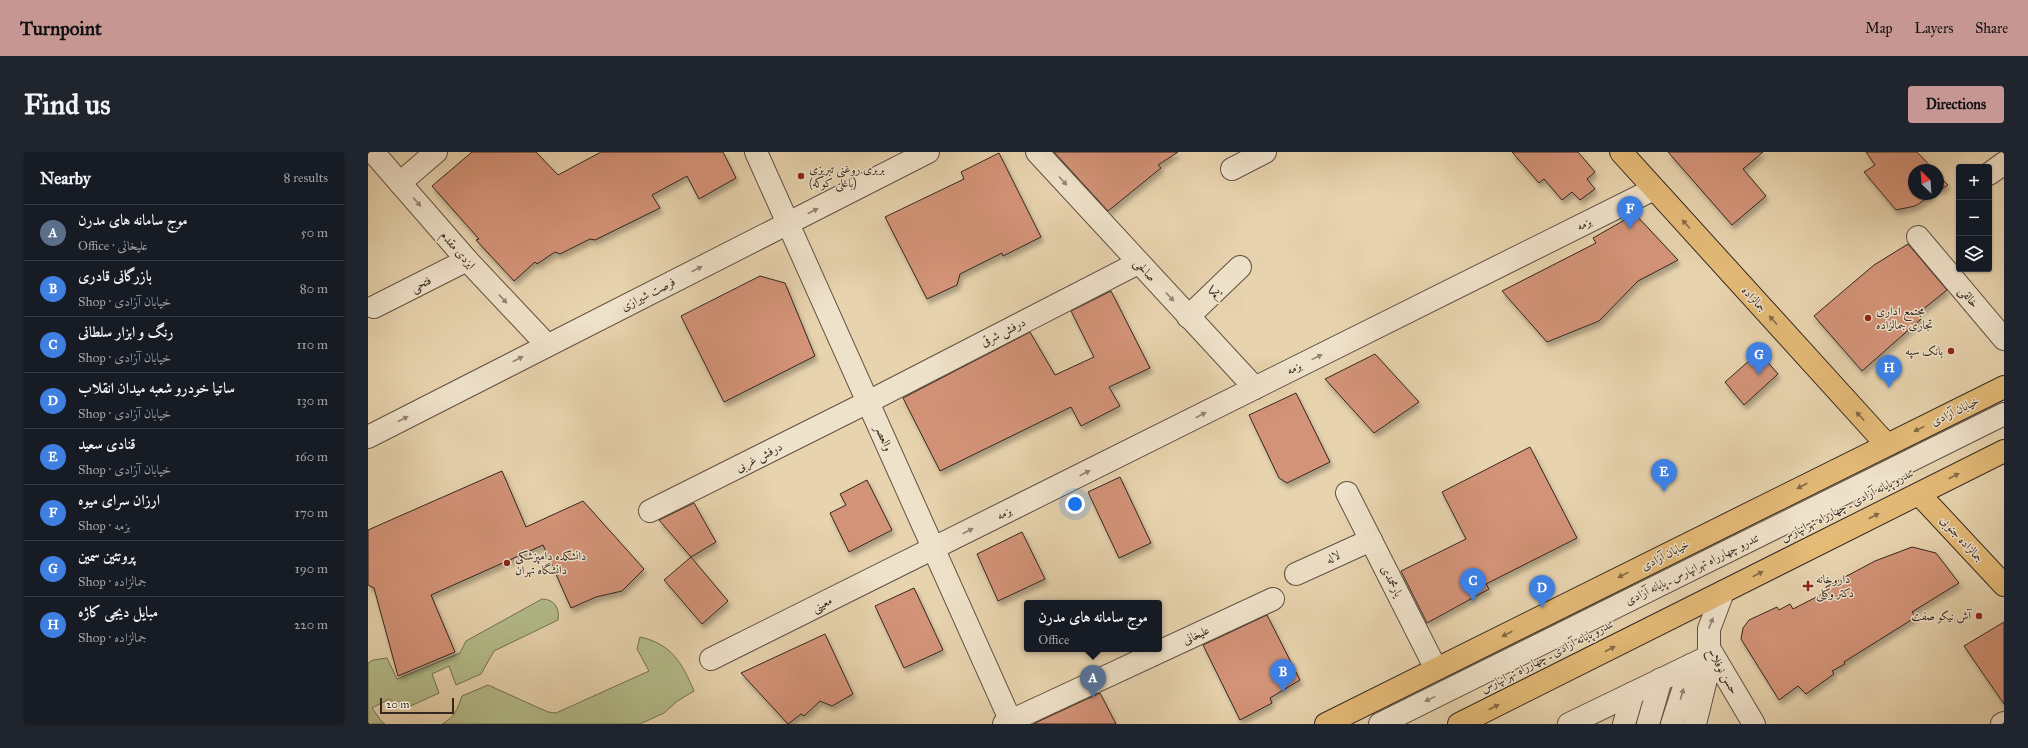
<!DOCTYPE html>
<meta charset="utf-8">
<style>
body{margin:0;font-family:"IM FELL Great Primer",Amiri,serif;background:#20242c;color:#f1f3f6}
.controls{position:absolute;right:12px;top:12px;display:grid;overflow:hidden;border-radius:4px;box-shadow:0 1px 3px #0004}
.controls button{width:36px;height:36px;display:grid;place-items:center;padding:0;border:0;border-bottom:1px solid #363941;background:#171b24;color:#f1f3f6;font:20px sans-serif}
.compass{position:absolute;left:1540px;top:12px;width:36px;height:36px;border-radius:50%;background:#171b24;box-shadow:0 1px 3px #0004;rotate:335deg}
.scale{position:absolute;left:12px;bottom:10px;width:74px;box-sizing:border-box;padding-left:4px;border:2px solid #342720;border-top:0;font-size:11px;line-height:14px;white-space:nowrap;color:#342720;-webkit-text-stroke:3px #efe2ca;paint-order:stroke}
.you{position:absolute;left:707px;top:352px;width:14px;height:14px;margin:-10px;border:3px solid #fff;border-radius:50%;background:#1a73e8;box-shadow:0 0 0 6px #1a73e833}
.badge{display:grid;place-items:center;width:26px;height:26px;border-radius:50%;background:#c59692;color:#fff;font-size:13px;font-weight:700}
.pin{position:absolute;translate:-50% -33px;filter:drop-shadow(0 1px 2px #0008)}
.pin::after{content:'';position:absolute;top:21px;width:14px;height:12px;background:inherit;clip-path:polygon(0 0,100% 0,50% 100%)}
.popup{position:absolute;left:656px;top:448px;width:138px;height:52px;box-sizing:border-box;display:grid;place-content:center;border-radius:4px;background:#171b24;filter:drop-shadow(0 1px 3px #0005);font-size:13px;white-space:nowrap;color:#9ea1a6}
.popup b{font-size:15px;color:#f1f3f6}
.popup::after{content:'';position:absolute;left:50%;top:100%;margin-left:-8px;border:8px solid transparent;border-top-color:#171b24}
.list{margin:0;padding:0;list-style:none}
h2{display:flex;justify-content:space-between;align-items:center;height:52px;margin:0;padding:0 16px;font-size:17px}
h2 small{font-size:13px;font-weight:400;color:#9ea1a6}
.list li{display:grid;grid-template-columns:26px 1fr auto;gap:12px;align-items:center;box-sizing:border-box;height:56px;padding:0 16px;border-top:1px solid #363941}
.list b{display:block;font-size:15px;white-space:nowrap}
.list p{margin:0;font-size:13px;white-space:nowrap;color:#9ea1a6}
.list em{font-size:13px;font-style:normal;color:#9ea1a6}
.icon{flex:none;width:22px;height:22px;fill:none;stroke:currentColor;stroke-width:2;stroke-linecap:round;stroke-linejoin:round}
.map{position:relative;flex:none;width:1636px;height:572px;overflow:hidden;border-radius:4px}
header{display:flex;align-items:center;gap:24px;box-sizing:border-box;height:56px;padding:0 20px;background:#c59692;color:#111}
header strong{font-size:19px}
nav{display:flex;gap:22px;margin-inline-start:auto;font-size:14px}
.intro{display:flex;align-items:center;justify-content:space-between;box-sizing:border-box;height:96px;padding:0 24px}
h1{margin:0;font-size:28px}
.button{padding:10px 18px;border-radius:4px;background:#c59692;color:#111;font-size:14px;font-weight:700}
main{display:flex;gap:24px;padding:0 24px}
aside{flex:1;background:#171b24;border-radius:4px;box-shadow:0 1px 3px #0004}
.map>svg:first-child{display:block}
</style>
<header>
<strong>Turnpoint</strong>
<nav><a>Map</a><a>Layers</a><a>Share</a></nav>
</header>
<div class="intro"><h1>Find us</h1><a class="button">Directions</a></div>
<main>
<aside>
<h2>Nearby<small>8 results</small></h2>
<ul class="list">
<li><span class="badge" style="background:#5c6f8a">A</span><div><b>موج سامانه های مدرن</b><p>Office · علیخانی</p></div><em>50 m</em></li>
<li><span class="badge" style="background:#3f7fe0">B</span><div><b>بازرگانی قادری</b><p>Shop · خیابان آزادی</p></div><em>80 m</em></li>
<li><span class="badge" style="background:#3f7fe0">C</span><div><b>رنگ و ابزار سلطانی</b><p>Shop · خیابان آزادی</p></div><em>110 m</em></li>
<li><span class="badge" style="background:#3f7fe0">D</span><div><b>ساتیا خودرو شعبه میدان انقلاب</b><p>Shop · خیابان آزادی</p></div><em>130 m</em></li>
<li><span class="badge" style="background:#3f7fe0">E</span><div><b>قنادی سعید</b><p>Shop · خیابان آزادی</p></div><em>160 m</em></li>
<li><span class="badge" style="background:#3f7fe0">F</span><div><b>ارزان سرای میوه</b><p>Shop · بزمه</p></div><em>170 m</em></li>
<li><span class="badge" style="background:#3f7fe0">G</span><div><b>پروتئین سمین</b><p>Shop · جمالزاده</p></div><em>190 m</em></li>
<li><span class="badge" style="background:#3f7fe0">H</span><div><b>مبایل دیجی کاژه</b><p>Shop · جمالزاده</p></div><em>220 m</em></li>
</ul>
</aside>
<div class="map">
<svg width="1636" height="572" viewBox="0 0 1636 572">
<defs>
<filter id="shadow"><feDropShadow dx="2.5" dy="4.5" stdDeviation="2" flood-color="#0004"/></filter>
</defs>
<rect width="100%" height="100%" fill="#e7d3ae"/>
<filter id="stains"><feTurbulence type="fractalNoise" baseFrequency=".005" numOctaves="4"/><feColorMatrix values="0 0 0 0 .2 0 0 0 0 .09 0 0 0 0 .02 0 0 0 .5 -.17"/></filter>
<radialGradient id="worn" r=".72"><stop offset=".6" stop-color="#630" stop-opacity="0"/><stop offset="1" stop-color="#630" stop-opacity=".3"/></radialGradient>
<g fill="#b4bc8b" stroke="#747256">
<path d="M174,447C186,447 192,456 190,468L126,499L113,522L88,533L81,514L64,522L71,541L36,557L21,547L4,556L14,570L17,572H0V511L5,508L19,506L29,527L92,501L98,489Z"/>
<path d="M272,485C304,492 314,511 326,539L308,550L296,561L272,572H74C87,565 89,558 94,544L120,533L180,560L188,561L281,519L269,497Z"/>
</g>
<g fill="#d39378" stroke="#342720" filter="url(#shadow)">
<polygon points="104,0 168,0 190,23 233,0 355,0 368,26 331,47 319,24 284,43 292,56 227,88 222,87 192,102 187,100 169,112 167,110 146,129 108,88 111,87 64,34"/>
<polygon points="686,0 810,0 790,13 793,16 740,59"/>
<polygon points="1144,0 1210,0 1227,20 1219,27 1227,37 1212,48 1204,40 1194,48 1176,27 1171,31"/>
<polygon points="1300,0 1395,0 1375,17 1398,44 1364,73"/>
<polygon points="1498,0 1549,0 1566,18 1546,18 1546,42 1566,42 1547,54 1528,58 1496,20 1507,13"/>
<polygon points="631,1 673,85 635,104 634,101 592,122 589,133 559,147 517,65 596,27 593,20"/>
<polygon points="1570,23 1580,33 1570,39"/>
<polygon points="1267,62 1310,108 1270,129 1231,169 1179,190 1134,139 1228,91 1225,86"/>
<polygon points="1540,92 1579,138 1549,162 1553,167 1494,219 1446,164 1506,113"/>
<polygon points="392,124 417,131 447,204 356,250 313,164"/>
<polygon points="743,139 782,216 741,235 752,254 713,274 703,255 572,319 535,246 662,180 687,223 726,205 703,159"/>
<polygon points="1391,200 1410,222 1376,253 1357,230"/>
<polygon points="1007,202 1051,250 1006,281 957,227"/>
<polygon points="928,241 962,310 919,331 911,326 881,263"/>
<polygon points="1162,295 1209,386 1118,432 1121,437 1059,471 1033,419 1098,387 1074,340"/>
<polygon points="134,319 158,375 215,349 276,417 254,439 228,445 203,456 175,393 63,443 87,500 30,524 6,436 0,433 0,378"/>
<polygon points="752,325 783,391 751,406 720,340"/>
<polygon points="499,328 524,378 481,400 462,361 478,353 472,342"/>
<polygon points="326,351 348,390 323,405 291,368"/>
<polygon points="654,380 677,427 630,449 609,402"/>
<polygon points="1544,395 1568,401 1591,431 1544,460 1548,465 1476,510 1477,512 1464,519 1466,522 1438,542 1430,534 1411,548 1373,487 1375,476 1381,468 1409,455 1411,458 1422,452 1425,457 1460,439 1458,435 1507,409"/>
<polygon points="323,405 360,449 334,472 296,428"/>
<polygon points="546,436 575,498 536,516 507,454"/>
<polygon points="899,463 932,528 902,546 904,551 872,568 835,493"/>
<polygon points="1636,470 1636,552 1596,494"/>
<polygon points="457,482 485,542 464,554 452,549 436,564 433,562 420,572 373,521"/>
<polygon points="732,541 748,572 666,572 667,571"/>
</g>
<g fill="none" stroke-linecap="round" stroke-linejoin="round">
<g stroke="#615244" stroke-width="24">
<g id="minor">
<polyline points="5,0 99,108 179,193"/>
<polyline points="388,0 644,572"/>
<polyline points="669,0 887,236"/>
<polyline points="864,17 897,0"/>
<polyline points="1621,22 1636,11"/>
<polyline points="32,31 68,0"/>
<polyline points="1550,85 1636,187"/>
<polyline points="6,155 99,108"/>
<polyline points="820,165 872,115"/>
<polyline points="0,285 560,0"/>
<polyline points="979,341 1068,517"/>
<polyline points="282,359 500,250 770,111"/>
<polyline points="928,422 1003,388"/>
<polyline points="1355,440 1341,477 1341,496 1386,572"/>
<polyline points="343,507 1286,37"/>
<polyline points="636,572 905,447"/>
<polyline points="1012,572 1636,262"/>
<polyline points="1201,572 1344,503"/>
<polyline points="1256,572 1265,541"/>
<polyline points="1280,572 1293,527"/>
<polyline points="1304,572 1323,513"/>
<polyline points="1327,572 1344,503"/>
<polyline points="1634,572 1636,571"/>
</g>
</g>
<g stroke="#342720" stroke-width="24">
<g id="major">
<polyline points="1253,0 1519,293"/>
<polyline points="1551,342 1636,433"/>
<polyline points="958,572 1636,235"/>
<polyline points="1091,572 1636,299"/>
</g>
</g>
<use href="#minor" stroke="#efe2ca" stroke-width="22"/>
<use href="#major" stroke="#e4ba77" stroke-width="22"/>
</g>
<defs><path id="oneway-solid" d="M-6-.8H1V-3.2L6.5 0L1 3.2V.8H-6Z"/></defs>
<g fill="#928475">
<use href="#oneway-solid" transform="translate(695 29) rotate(48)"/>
<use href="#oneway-solid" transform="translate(49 50) rotate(49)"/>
<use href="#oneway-solid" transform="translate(445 59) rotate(-27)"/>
<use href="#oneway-solid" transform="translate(329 117) rotate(-27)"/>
<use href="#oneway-solid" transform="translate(802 145) rotate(47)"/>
<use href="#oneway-solid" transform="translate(135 147) rotate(47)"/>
<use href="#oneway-solid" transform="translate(949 205) rotate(-26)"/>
<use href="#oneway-solid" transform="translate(150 207) rotate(-27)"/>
<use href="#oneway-solid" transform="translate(833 263) rotate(-27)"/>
<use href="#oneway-solid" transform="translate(35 267) rotate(-27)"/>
<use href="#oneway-solid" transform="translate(717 321) rotate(-27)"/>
<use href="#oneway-solid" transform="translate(600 379) rotate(-27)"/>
<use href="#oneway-solid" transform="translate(1343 471) rotate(-69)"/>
<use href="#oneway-solid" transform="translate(1314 542) rotate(-73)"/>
<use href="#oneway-solid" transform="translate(1062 547) rotate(154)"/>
</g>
<g fill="#836947">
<use href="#oneway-solid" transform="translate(1318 72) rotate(-132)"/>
<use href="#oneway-solid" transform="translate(1405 168) rotate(-132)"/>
<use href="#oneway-solid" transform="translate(1492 264) rotate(-133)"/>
<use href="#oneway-solid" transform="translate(1551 277) rotate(154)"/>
<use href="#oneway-solid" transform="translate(1586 324) rotate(-27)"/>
<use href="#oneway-solid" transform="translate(1434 334) rotate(153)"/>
<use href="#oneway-solid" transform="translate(1506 364) rotate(-27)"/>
<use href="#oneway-solid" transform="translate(1390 422) rotate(-27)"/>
<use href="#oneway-solid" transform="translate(1255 423) rotate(153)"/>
<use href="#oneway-solid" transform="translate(1139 482) rotate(153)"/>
<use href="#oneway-solid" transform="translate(1242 497) rotate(-27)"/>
<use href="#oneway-solid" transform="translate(1126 555) rotate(-27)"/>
</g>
<g fill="#8f2418" stroke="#efe2ca" stroke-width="1.5">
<circle cx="433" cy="24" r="4"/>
<circle cx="1500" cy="166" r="4"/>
<circle cx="1583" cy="199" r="4"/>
<circle cx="139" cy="411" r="4"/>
<path d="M1438 428h4v4h4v4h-4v4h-4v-4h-4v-4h4z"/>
<circle cx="1611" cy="464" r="4"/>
</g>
<g text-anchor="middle" stroke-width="3" stroke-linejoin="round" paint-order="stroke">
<g font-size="12" fill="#342720" stroke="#efe2ca" text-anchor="start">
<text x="441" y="21">بربری روغنی تبریزی<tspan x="441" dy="14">(یاغلی کوکه)</tspan></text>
<text x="1508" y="163">مجتمع اداری<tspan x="1508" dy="14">تجاری جمالزاده</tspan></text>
<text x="1575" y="203" text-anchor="end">بانک سپه</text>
<text x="147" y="408">دانشکده دامپزشکی<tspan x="147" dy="14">دانشگاه تهران</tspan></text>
<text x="1448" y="431">داروخانه<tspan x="1448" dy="14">دکتر وکیلی</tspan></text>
<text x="1603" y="468" text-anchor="end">آش نیکو صفت</text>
</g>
<g font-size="12" fill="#342720" stroke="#efe2ca">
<text transform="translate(1216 72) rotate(-26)" y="4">بزمه</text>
<text transform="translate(90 98) rotate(49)" y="4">ایزدی مقدم</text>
<text transform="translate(777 118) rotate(47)" y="4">صالحی</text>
<text transform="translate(53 132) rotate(-27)" y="4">فتحی</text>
<text transform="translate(846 140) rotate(-45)" y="4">یکم</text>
<text transform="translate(280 142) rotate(-27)" y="4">فرصت شیرازی</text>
<text transform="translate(1601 145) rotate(50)" y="4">خالقی</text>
<text transform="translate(1386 147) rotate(48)" y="4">جمالزاده</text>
<text transform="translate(635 180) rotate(-27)" y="4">درفش شرقی</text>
<text transform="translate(926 216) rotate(-26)" y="4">بزمه</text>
<text transform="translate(1587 259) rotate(-26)" y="4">خیابان آزادی</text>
<text transform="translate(516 286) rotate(66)" y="4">والعصر</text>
<text transform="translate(391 305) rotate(-27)" y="4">درفش غربی</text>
<text transform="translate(1479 353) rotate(-27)" y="4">تندرو پایانه آزادی ـ چهارراه تهرانپارس</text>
<text transform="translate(636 361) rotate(-27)" y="4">بزمه</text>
<text transform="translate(1594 387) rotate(48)" y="4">جمالزاده جنوبی</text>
<text transform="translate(1297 403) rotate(-27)" y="4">خیابان آزادی</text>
<text transform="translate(965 405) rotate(-25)" y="4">لاله</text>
<text transform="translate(1324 417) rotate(-26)" y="4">تندرو چهارراه تهرانپارس ـ پایانه آزادی</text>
<text transform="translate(1024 429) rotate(63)" y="4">یارمحمدی</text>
<text transform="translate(454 452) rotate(-26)" y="4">معینی</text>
<text transform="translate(828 483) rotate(-25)" y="4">علیخانی</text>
<text transform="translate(1179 504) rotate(-27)" y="4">تندرو پایانه آزادی ـ چهارراه تهرانپارس</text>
<text transform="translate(1355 519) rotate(61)" y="4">حسن نوفلاح</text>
</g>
</g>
<rect width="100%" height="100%" filter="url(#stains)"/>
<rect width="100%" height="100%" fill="url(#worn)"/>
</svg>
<div class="controls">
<button>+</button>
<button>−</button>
<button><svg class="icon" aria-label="layers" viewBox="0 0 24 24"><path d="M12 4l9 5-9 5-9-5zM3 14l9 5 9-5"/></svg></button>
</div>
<svg class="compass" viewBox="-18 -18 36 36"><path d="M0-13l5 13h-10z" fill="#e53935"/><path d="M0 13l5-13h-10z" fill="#9ea1a6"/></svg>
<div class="scale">20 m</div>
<div class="you"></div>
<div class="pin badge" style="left:725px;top:546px;background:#5c6f8a">A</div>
<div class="popup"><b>موج سامانه های مدرن</b>Office</div>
<div class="pin badge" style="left:915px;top:540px;background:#3f7fe0">B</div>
<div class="pin badge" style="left:1105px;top:449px;background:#3f7fe0">C</div>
<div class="pin badge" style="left:1174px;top:456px;background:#3f7fe0">D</div>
<div class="pin badge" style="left:1296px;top:340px;background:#3f7fe0">E</div>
<div class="pin badge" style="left:1262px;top:77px;background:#3f7fe0">F</div>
<div class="pin badge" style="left:1391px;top:223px;background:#3f7fe0">G</div>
<div class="pin badge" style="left:1521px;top:236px;background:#3f7fe0">H</div>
</div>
</main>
